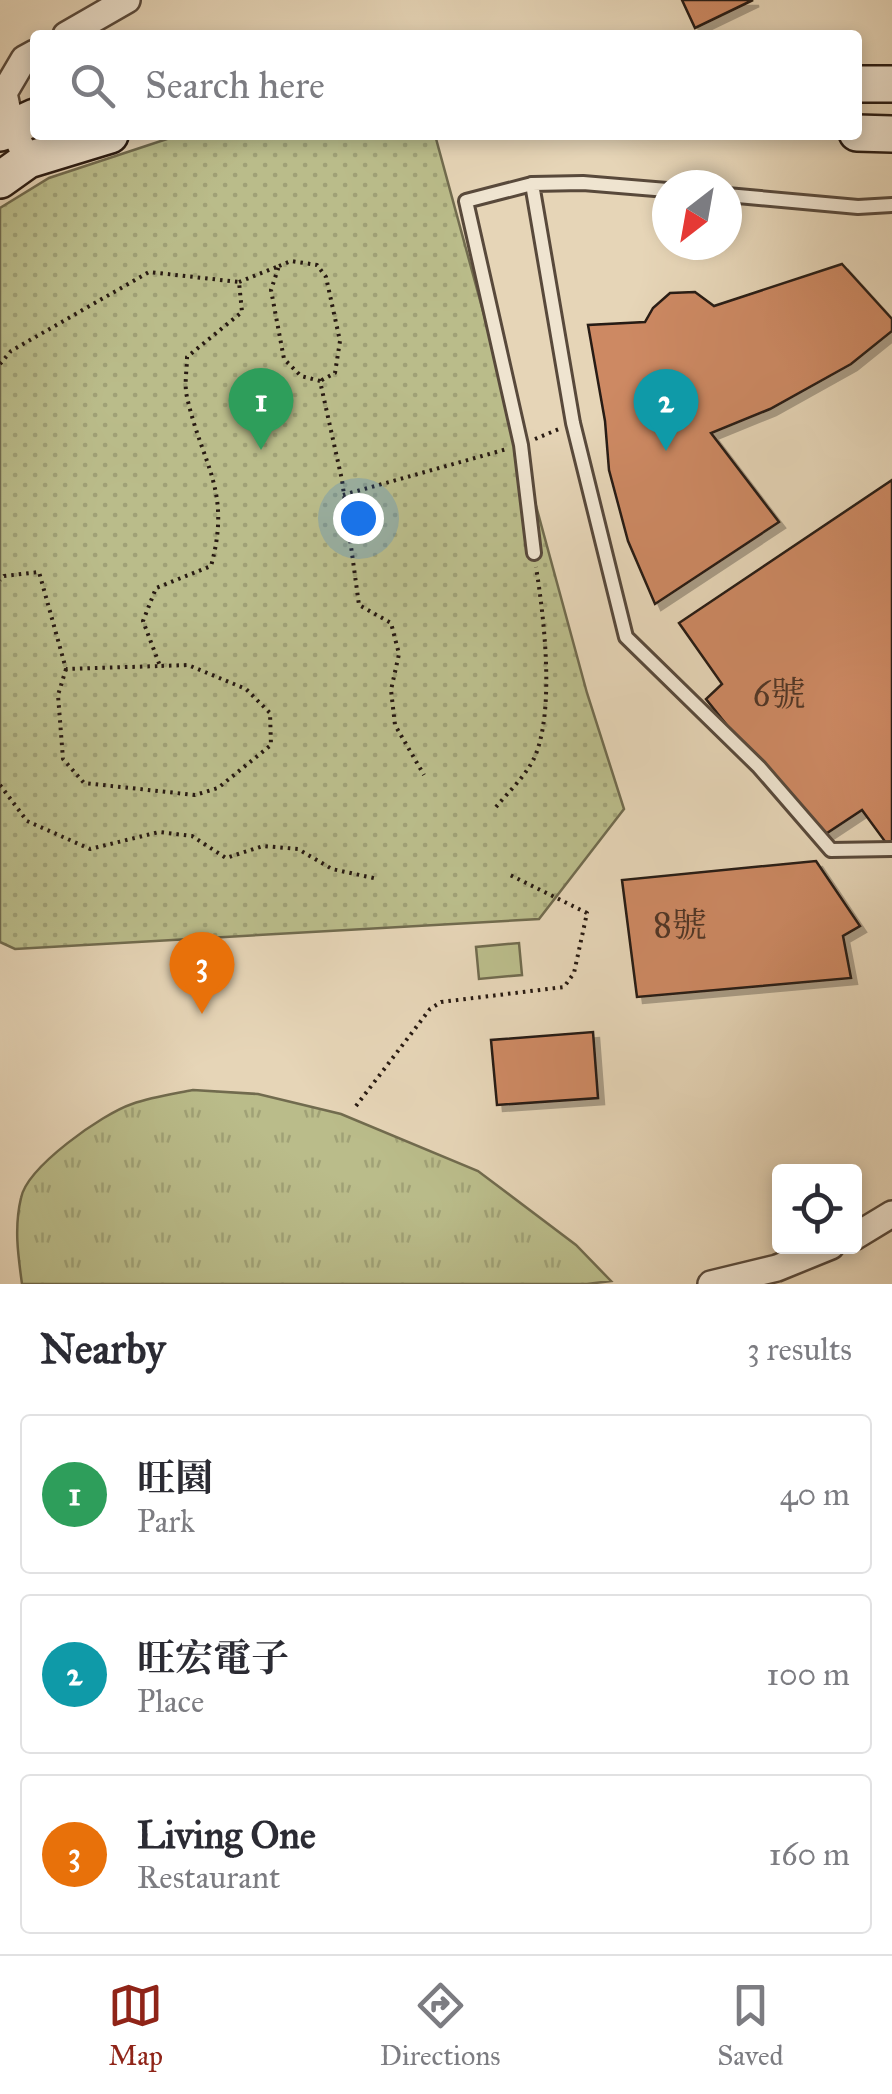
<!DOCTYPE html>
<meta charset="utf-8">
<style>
body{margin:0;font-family:"IM FELL Great Primer","Noto Serif TC",serif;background:#f2f2f3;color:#2b2b33}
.controls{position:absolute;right:30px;bottom:30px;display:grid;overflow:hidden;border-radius:10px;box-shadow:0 5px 15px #0003}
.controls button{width:90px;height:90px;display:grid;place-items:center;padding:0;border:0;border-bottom:2px solid #e1e1e2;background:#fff;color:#2b2b33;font:50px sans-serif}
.compass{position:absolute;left:652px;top:170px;width:90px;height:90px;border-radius:50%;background:#fff;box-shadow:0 5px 15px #0003;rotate:211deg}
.you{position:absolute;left:358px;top:518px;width:35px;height:35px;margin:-25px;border:8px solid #fff;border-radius:50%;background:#1a73e8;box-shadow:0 0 0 15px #1a73e833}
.badge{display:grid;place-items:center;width:65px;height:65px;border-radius:50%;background:#8f2418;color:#fff;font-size:32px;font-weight:700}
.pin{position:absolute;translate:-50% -82px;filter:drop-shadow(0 2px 5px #0008)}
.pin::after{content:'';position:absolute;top:52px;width:35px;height:30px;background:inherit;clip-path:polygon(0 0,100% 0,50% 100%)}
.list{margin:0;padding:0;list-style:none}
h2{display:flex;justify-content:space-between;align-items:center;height:130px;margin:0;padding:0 40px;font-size:42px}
h2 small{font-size:32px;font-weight:400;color:#7c7c81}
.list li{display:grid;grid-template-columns:65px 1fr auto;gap:30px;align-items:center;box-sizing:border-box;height:160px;margin:0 20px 20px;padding:0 20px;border:2px solid #e1e1e2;border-radius:10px}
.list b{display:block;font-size:38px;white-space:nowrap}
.list p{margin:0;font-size:32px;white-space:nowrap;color:#7c7c81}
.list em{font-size:32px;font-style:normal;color:#7c7c81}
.icon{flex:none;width:55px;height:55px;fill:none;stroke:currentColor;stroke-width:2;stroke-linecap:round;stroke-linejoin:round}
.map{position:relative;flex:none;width:892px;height:1284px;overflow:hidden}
.search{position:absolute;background:#fff;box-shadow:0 5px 15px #0003;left:30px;right:30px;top:30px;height:110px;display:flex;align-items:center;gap:25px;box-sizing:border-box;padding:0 35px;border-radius:10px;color:#7c7c81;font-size:38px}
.sheet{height:670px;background:#fff}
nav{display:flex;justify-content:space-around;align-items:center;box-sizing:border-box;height:140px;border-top:2px solid #e1e1e2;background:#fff;font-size:28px;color:#7c7c81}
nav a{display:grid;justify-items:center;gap:5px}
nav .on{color:#8f2418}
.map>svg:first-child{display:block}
</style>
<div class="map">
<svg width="892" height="1284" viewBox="0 0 892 1284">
<defs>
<pattern id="grass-tufts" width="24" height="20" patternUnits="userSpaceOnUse" patternTransform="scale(2.5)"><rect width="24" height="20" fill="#babc8a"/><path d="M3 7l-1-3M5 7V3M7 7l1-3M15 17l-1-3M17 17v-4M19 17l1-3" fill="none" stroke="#a0a176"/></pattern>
<pattern id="park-dots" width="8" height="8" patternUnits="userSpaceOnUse" patternTransform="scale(2.5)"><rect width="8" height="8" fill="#babc8a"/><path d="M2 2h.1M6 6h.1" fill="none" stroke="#a0a176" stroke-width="1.8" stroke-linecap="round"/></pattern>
<filter id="shadow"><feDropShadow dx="6" dy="6" stdDeviation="0" flood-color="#0004"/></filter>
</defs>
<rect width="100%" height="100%" fill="#e6d5b7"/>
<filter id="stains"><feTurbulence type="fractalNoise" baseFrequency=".002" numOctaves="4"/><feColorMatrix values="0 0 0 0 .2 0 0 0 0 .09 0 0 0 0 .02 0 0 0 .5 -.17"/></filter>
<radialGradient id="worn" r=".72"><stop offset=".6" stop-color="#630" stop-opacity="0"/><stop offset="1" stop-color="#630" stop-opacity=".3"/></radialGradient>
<path fill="url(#grass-tufts)" stroke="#716b4e" stroke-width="2.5" d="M193,1090L258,1094L341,1114L478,1171L576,1245L611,1281L587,1284H22C18,1255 14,1227 21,1198C27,1167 102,1114 132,1104C152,1097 173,1094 193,1090Z"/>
<polygon fill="url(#park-dots)" stroke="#716b4e" stroke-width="2.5" points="179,135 435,135 587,693 624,809 539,919 15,949 0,942 0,208 49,178"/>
<polygon fill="#babc8a" stroke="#716b4e" stroke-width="2.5" points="519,943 522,975 479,979 476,947"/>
<g fill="#cd8964" stroke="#281a12" stroke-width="2.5" filter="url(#shadow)">
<polygon points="682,0 753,0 695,28"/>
<polygon points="842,264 892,319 892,331 851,364 770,409 711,433 779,522 655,604 628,541 609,470 605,421 588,325 645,322 653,308 670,293 695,292 714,306"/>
<polygon points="892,480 892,851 862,810 818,839 706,699 722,684 679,623"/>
<polygon points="816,861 860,926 843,936 851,978 637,997 622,880"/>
<polygon points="593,1032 598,1098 497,1105 491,1040"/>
</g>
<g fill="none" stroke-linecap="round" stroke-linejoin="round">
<g stroke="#58493b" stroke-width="18">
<g id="lane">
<polyline points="532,184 466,201 521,445 534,553"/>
<polyline points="667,190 583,183 532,184 573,423 626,637 759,767 831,850 892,849"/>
<polyline points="727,195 858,207 892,205"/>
</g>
</g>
<g stroke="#58493b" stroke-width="30">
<g id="street">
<polyline points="66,35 127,0"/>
<polyline points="28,160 11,126 4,93 24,59 35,53"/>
<polyline points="854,1237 892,1214"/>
<polyline points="711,1284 777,1268 831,1246"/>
</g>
</g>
<g stroke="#281a12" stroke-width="40">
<g id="secondary">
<polyline points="857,84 892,84"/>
<polyline points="0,133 35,117"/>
<polyline points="857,133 892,134"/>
<polyline points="0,180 28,160 110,135"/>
</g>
</g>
<g stroke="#281a12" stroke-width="4" stroke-dasharray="2.5 5" stroke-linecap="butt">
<polyline points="279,266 291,261 317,265 326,277 340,341 335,373 320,381"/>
<polyline points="239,282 279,266 271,290 284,359 301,376 320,381 342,480 359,605 391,623 399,654 391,690 395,725 424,775"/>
<path d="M0,364L11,351L149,272L239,282L242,312L187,357C187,370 184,385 187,397C202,465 232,490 211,566L156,588L143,621L160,666L66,669L39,572L4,576L0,580"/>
<polyline points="535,439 559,429"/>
<polyline points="343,495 507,449"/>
<polyline points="66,669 58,695 63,759 84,783 195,795 218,788 271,745 270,713 246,689 188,665 160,666"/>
<polyline points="0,785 27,821 90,849 159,832 192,836 226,858 263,846 298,849 332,869 378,879"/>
<path d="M496,807C510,790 530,772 537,751C554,703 544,617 536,567"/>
<polyline points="356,1106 430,1009 441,1002 564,987 574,973 587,913 508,874"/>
</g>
<use href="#lane" stroke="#efe4d0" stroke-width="12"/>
<use href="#street" stroke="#efe4d0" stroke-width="25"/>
<use href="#secondary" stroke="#efe4d0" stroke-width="35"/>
</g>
<g text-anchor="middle" stroke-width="8" stroke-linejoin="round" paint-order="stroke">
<g font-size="35" fill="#513626">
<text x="779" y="706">6號</text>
<text x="680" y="937">8號</text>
</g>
</g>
<rect width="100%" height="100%" filter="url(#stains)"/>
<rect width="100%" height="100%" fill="url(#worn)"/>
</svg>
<div class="controls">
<button><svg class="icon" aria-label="locate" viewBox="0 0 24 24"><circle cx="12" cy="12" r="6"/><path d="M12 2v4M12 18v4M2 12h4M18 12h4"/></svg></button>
</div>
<svg class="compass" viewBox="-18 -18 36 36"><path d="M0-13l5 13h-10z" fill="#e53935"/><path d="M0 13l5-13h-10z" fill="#7c7c81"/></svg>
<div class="you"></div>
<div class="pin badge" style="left:261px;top:450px;background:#2e9e5b">1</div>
<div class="pin badge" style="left:666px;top:451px;background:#0f9aa8">2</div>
<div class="pin badge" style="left:202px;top:1014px;background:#e8710a">3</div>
<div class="search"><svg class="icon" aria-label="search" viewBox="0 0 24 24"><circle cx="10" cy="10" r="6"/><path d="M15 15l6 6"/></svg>Search here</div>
</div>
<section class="sheet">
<h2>Nearby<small>3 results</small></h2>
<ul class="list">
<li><span class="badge" style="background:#2e9e5b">1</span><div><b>旺園</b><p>Park</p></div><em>40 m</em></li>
<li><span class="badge" style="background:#0f9aa8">2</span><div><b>旺宏電子</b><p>Place</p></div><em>100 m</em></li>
<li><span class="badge" style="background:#e8710a">3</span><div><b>Living One</b><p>Restaurant</p></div><em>160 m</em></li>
</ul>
</section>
<nav>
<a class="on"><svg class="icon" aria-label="map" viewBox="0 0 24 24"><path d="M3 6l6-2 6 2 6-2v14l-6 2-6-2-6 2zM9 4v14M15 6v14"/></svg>Map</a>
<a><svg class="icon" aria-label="directions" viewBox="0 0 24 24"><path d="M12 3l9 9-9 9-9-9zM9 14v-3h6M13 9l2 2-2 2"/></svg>Directions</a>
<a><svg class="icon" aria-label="saved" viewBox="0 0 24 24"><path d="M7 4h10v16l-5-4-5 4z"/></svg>Saved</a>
</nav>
